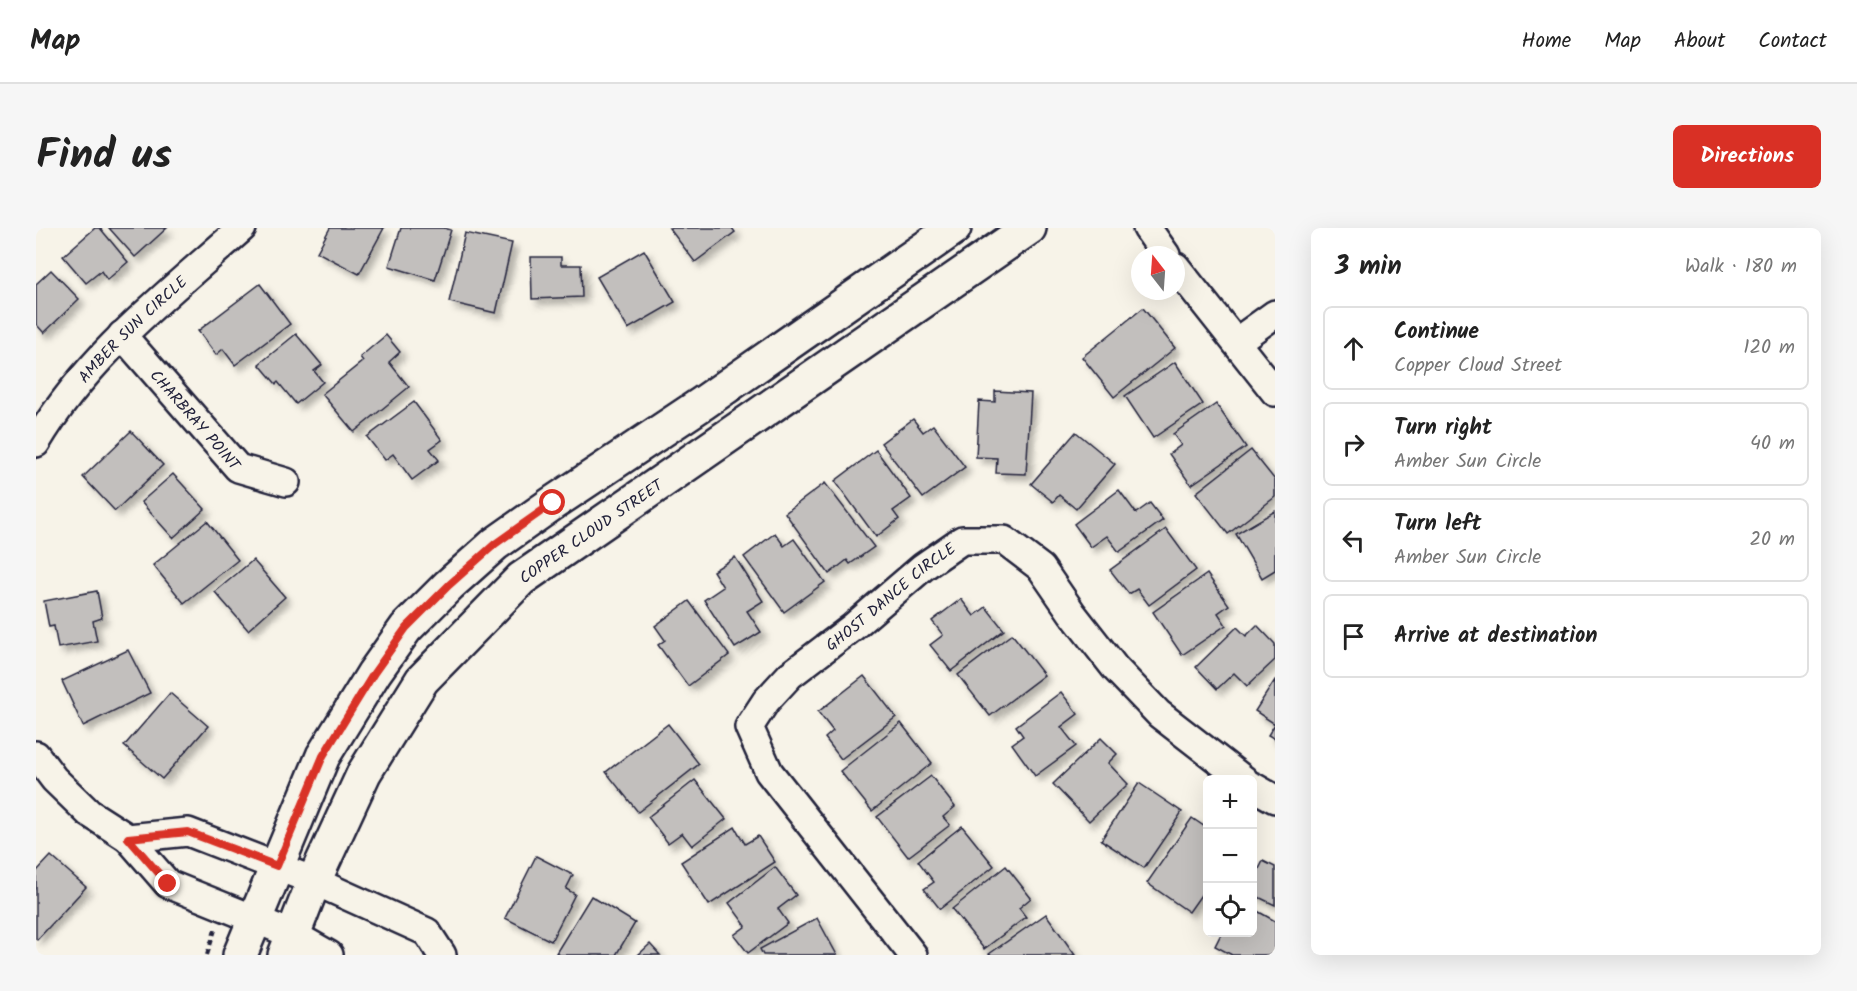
<!DOCTYPE html>
<meta charset="utf-8">
<style>
body{margin:0;font-family:Kalam,sans-serif;background:#f6f6f6;color:#222}
.controls{position:absolute;right:18px;bottom:18px;display:grid;overflow:hidden;border-radius:9px;box-shadow:0 6px 24px #0002}
.controls button{width:54px;height:54px;display:grid;place-items:center;padding:0;border:0;border-bottom:2px solid #e0e0e0;background:#fff;color:#222;font:30px sans-serif}
.compass{position:absolute;left:1095px;top:18px;width:54px;height:54px;border-radius:50%;background:#fff;box-shadow:0 6px 24px #0002;rotate:343deg}
.stop{position:absolute;width:18px;height:18px;margin:-14px;border:4px solid #d93025;border-radius:50%;background:#fff}
.stop.end{background:#d93025;border-color:#fff;box-shadow:0 2px 6px #0008}
.list{margin:0;padding:0;list-style:none}
h2{display:flex;justify-content:space-between;align-items:center;height:78px;margin:0;padding:0 24px;font-size:26px}
h2 small{font-size:20px;font-weight:400;color:#767676}
.list li{display:grid;grid-template-columns:39px 1fr auto;gap:18px;align-items:center;box-sizing:border-box;height:84px;margin:0 12px 12px;padding:0 12px;border:2px solid #e0e0e0;border-radius:9px}
.list b{display:block;font-size:22px;white-space:nowrap}
.list p{margin:0;font-size:20px;white-space:nowrap;color:#767676}
.list em{font-size:20px;font-style:normal;color:#767676}
.icon{flex:none;width:33px;height:33px;fill:none;stroke:currentColor;stroke-width:2;stroke-linecap:round;stroke-linejoin:round}
.map{position:relative;flex:none;width:1239px;height:727px;overflow:hidden;border-radius:9px}
header{display:flex;align-items:center;gap:36px;box-sizing:border-box;height:84px;padding:0 30px;background:#fff;border-bottom:2px solid #e0e0e0}
header strong{font-size:28px}
nav{display:flex;gap:33px;margin-inline-start:auto;font-size:21px}
.intro{display:flex;align-items:center;justify-content:space-between;box-sizing:border-box;height:144px;padding:0 36px}
h1{margin:0;font-size:42px}
.button{padding:15px 27px;border-radius:9px;background:#d93025;color:#fff;font-size:21px;font-weight:700}
main{display:flex;gap:36px;padding:0 36px}
aside{flex:1;background:#fff;border-radius:9px;box-shadow:0 6px 24px #0002}
.map>svg:first-child{display:block}
</style>
<header>
<strong>Map</strong>
<nav><a>Home</a><a>Map</a><a>About</a><a>Contact</a></nav>
</header>
<div class="intro"><h1>Find us</h1><a class="button">Directions</a></div>
<main>
<div class="map">
<svg width="1239" height="727" viewBox="0 0 1239 727">
<defs>
<filter id="shadow"><feDropShadow dx="5.5" dy="5.5" stdDeviation="3" flood-color="#0004"/></filter>
</defs>
<rect width="100%" height="100%" fill="#f7f3e8"/>
<filter id="ink" filterUnits="userSpaceOnUse"><feTurbulence type="fractalNoise" baseFrequency=".0167" numOctaves="2"/><feDisplacementMap in="SourceGraphic" scale="12" xChannelSelector="R" yChannelSelector="G"/><feConvolveMatrix kernelMatrix="1 2 1 2 8 2 1 2 1" color-interpolation-filters="sRGB"/></filter>
<g filter="url(#ink)">
<g fill="#c2bfbd" stroke="#22223b" stroke-width="1.5" filter="url(#shadow)">
<polygon points="59,0 64,0 92,34 71,52 65,43 50,55 27,28"/>
<polygon points="73,0 131,0 99,29"/>
<polygon points="294,0 348,0 323,46 281,24"/>
<polygon points="365,0 408,0 415,2 399,52 353,38"/>
<polygon points="633,0 696,0 699,4 659,34"/>
<polygon points="429,5 476,15 460,85 413,74"/>
<polygon points="608,22 639,74 592,101 561,49"/>
<polygon points="495,29 525,29 525,37 545,37 546,69 496,71"/>
<polygon points="15,42 43,71 8,105 0,96 0,56"/>
<polygon points="224,56 254,96 199,137 187,121 180,127 162,103"/>
<polygon points="1107,80 1139,120 1078,169 1046,129"/>
<polygon points="260,106 286,137 278,143 287,154 260,176 242,154 240,156 223,136"/>
<polygon points="350,107 364,124 353,134 373,159 318,204 286,166 327,133 324,129"/>
<polygon points="1139,134 1167,176 1117,210 1089,168"/>
<polygon points="959,163 995,165 990,246 960,245 961,230 940,229 943,173 959,174"/>
<polygon points="378,174 406,212 394,221 403,232 376,252 357,226 349,232 331,209"/>
<polygon points="1180,176 1210,219 1155,257 1133,226 1145,217 1137,206"/>
<polygon points="877,191 887,204 897,197 929,239 887,270 845,215"/>
<polygon points="95,203 127,237 79,283 47,249"/>
<polygon points="1040,204 1079,236 1040,281 1023,267 1017,274 995,256"/>
<polygon points="840,222 875,270 857,283 863,291 840,309 799,253"/>
<polygon points="1215,222 1239,252 1239,269 1192,306 1160,265"/>
<polygon points="137,246 169,281 137,310 105,274"/>
<polygon points="789,255 838,319 814,336 811,332 793,346 749,285"/>
<polygon points="1083,262 1100,285 1114,275 1127,292 1083,324 1071,308 1055,319 1038,296"/>
<polygon points="1239,283 1239,342 1226,350 1200,306"/>
<polygon points="171,293 202,332 148,375 117,337"/>
<polygon points="1130,301 1160,342 1113,377 1101,361 1093,366 1074,342"/>
<polygon points="739,305 748,318 758,311 789,354 748,384 708,329"/>
<polygon points="699,329 727,373 711,383 725,404 699,420 668,372 687,359 677,343"/>
<polygon points="217,332 249,369 212,402 179,364"/>
<polygon points="1171,346 1193,377 1182,385 1190,397 1146,427 1117,384"/>
<polygon points="61,363 66,390 57,393 61,413 22,420 18,398 13,399 8,373"/>
<polygon points="925,371 938,388 950,379 968,402 915,443 894,417 907,407 896,393"/>
<polygon points="653,373 693,427 652,458 622,417 629,412 619,398"/>
<polygon points="1221,397 1239,416 1239,432 1211,458 1198,445 1181,461 1160,439 1201,399 1210,408"/>
<polygon points="976,406 1008,447 954,488 922,447"/>
<polygon points="92,422 114,465 47,498 26,453"/>
<polygon points="828,448 860,489 805,531 789,510 797,503 782,484"/>
<polygon points="1239,452 1239,511 1232,507 1239,496 1219,483"/>
<polygon points="1025,464 1042,486 1025,499 1040,518 999,548 976,516 987,508 980,498"/>
<polygon points="134,465 172,498 126,551 88,518"/>
<polygon points="865,495 896,535 836,583 804,543"/>
<polygon points="632,496 663,536 602,584 570,544"/>
<polygon points="1065,510 1081,526 1072,535 1092,556 1053,593 1017,556"/>
<polygon points="895,548 919,579 907,589 914,597 872,629 841,589"/>
<polygon points="659,552 690,591 656,618 646,605 632,615 612,589"/>
<polygon points="1103,555 1146,584 1108,640 1065,612"/>
<polygon points="1156,590 1172,601 1172,657 1153,684 1111,655"/>
<polygon points="926,598 958,638 904,681 888,661 898,654 882,633"/>
<polygon points="699,599 709,616 722,608 739,634 673,677 645,634"/>
<polygon points="15,628 50,659 1,712 0,711 0,644"/>
<polygon points="500,628 537,647 530,661 539,666 515,713 469,690"/>
<polygon points="1227,633 1239,639 1239,677 1216,666 1216,655"/>
<polygon points="970,638 995,670 983,680 990,689 948,721 916,681"/>
<polygon points="739,639 760,667 742,681 752,695 712,725 698,707 710,698 693,675"/>
<polygon points="555,668 599,695 580,727 524,727 520,725"/>
<polygon points="1216,680 1239,693 1239,727 1196,727 1179,718 1186,704 1216,704"/>
<polygon points="1010,686 1039,727 954,727 953,726"/>
<polygon points="781,690 801,727 727,727 724,721"/>
<polygon points="614,716 624,727 602,727"/>
</g>
<g fill="none" stroke-linecap="round" stroke-linejoin="round">
<g stroke="#22223b" stroke-width="32">
<g id="street">
<polyline points="1111,0 1130,27"/>
<polyline points="1140,39 1239,164"/>
<path id="s1" d="M86,107L202,240L250,254"/>
<polyline points="1200,114 1239,86"/>
<path id="s2" d="M0,215C51,128 132,66 206,0"/>
<polyline points="0,527 18,551 53,585 92,610"/>
<polyline points="1216,558 1239,571"/>
<polyline points="293,727 258,707 132,656 92,610 152,604 278,653 391,704 406,727"/>
<path id="s3" d="M877,727L733,544L713,499L730,473L754,447L817,399L887,339L926,312H968L1005,340L1036,385L1079,440L1123,486L1208,552"/>
</g>
</g>
<g stroke="#22223b" stroke-width="38">
<g id="secondary">
<polyline points="204,727 287,528 338,445 370,400 413,357 459,316 517,275 667,175 918,0"/>
<path id="s4" d="M249,727L278,653L328,545L386,452L485,351L993,0"/>
</g>
</g>
<polyline stroke="#22223b" stroke-width="4" stroke-dasharray="6 4.5" stroke-linecap="butt" points="171,727 179,702"/>
<use href="#street" stroke="#f7f3e8" stroke-width="27"/>
<use href="#secondary" stroke="#f7f3e8" stroke-width="33"/>
</g>
</g>
<g fill="none" stroke-linecap="round" stroke-linejoin="round" filter="url(#ink)">
<polyline stroke="#d93025" stroke-width="8" points="132,656 92,610 152,604 241,638 287,528 338,445 370,400 413,357 459,316 517,275"/>
</g>
<g text-anchor="middle" stroke-width="4.5" stroke-linejoin="round" paint-order="stroke">
<g font-size="16" fill="#22223b" stroke="#f7f3e8">
<text dy="6" stroke="none"><textPath href="#s2" startOffset="150">AMBER SUN CIRCLE</textPath></text>
<text dy="6" stroke="none"><textPath href="#s1" startOffset="112">CHARBRAY POINT</textPath></text>
<text dy="6" stroke="none"><textPath href="#s4" startOffset="534">COPPER CLOUD STREET</textPath></text>
<text dy="6" stroke="none"><textPath href="#s3" startOffset="476">GHOST DANCE CIRCLE</textPath></text>
</g>
</g>
</svg>
<div class="controls">
<button>+</button>
<button>−</button>
<button><svg class="icon" aria-label="locate" viewBox="0 0 24 24"><circle cx="12" cy="12" r="6"/><path d="M12 2v4M12 18v4M2 12h4M18 12h4"/></svg></button>
</div>
<svg class="compass" viewBox="-18 -18 36 36"><path d="M0-13l5 13h-10z" fill="#e53935"/><path d="M0 13l5-13h-10z" fill="#767676"/></svg>
<div class="stop" style="left:517px;top:275px"></div>
<div class="stop end" style="left:132px;top:656px"></div>
</div>
<aside>
<h2>3 min<small>Walk · 180 m</small></h2>
<ul class="list">
<li><svg class="icon" aria-label="ahead" viewBox="0 0 24 24"><path d="M12 20V5M6 11l6-6 6 6"/></svg><div><b>Continue</b><p>Copper Cloud Street</p></div><em>120 m</em></li>
<li><svg class="icon" aria-label="right" viewBox="0 0 24 24"><path d="M7 20v-9h11M14 6l5 5-5 5"/></svg><div><b>Turn right</b><p>Amber Sun Circle</p></div><em>40 m</em></li>
<li><svg class="icon" aria-label="left" viewBox="0 0 24 24"><path d="M17 20v-9H6M10 6l-5 5 5 5"/></svg><div><b>Turn left</b><p>Amber Sun Circle</p></div><em>20 m</em></li>
<li><svg class="icon" aria-label="arrive" viewBox="0 0 24 24"><path d="M6 21V4h12l-3 4 3 4H6"/></svg><div><b>Arrive at destination</b></div></li>
</ul>
</aside>
</main>
